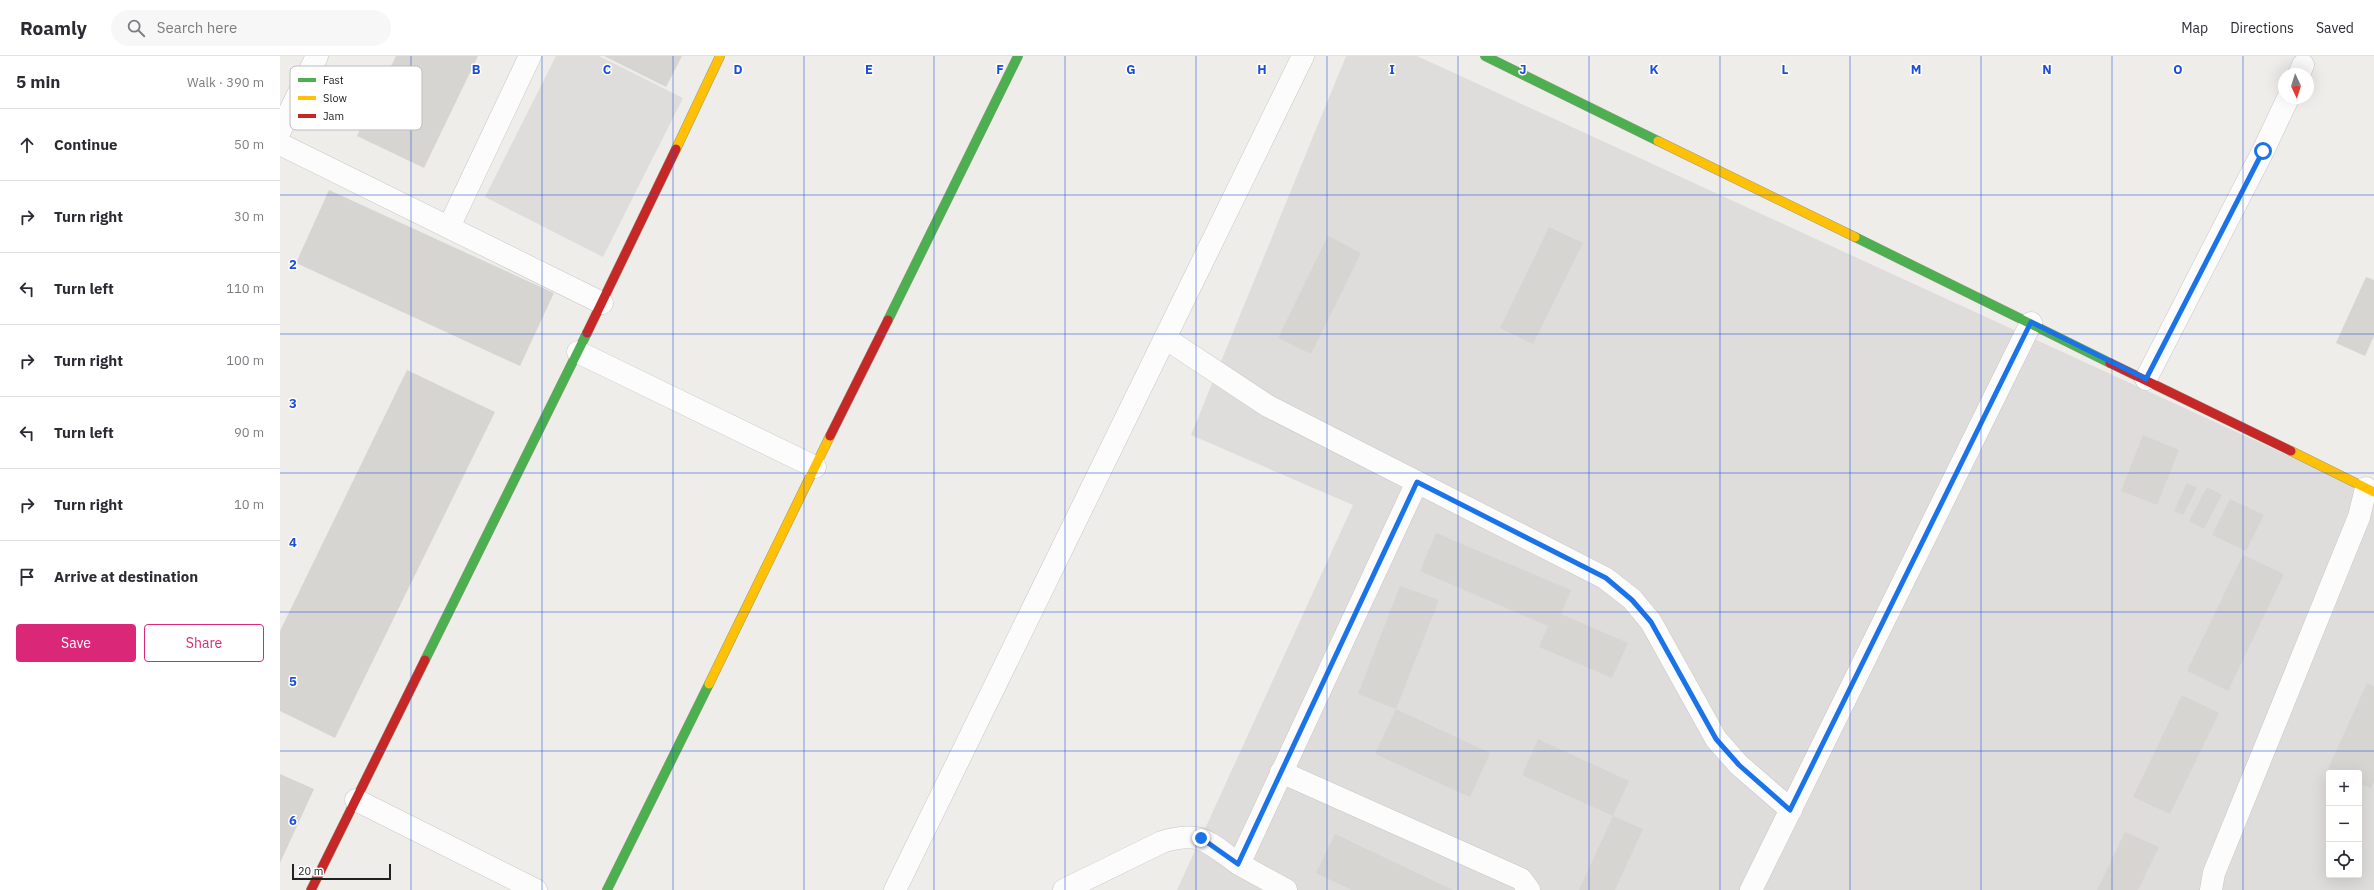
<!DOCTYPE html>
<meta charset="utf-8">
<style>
body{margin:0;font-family:"IBM Plex Sans",sans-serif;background:#f7f7f7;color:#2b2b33}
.controls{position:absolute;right:12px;bottom:12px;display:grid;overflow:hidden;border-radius:4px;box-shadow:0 4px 16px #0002}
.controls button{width:36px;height:36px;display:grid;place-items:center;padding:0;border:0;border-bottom:1px solid #e1e1e2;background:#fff;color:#2b2b33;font:20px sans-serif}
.compass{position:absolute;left:1998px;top:12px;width:36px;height:36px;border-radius:50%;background:#fff;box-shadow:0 4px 16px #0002;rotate:176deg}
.scale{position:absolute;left:12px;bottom:10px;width:99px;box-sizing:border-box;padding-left:4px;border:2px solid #212121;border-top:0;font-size:11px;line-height:14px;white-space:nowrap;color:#212121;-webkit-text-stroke:3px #fff;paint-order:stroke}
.stop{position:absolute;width:12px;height:12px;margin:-9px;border:3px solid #1a73e8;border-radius:50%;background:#fff}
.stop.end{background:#1a73e8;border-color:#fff;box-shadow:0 1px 4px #0008}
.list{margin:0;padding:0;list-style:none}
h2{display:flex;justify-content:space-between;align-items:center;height:52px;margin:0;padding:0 16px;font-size:17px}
h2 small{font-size:13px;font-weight:400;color:#7c7c81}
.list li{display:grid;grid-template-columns:26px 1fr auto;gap:12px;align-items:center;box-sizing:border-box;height:72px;padding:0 16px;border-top:1px solid #e1e1e2}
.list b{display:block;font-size:15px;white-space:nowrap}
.list em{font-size:13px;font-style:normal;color:#7c7c81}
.actions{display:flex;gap:8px;padding:12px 16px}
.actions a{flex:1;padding:9px 0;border:1px solid #db2777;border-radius:4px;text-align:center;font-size:14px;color:#db2777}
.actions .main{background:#db2777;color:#fff}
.icon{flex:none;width:22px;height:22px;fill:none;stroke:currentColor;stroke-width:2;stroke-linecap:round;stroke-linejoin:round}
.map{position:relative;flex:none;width:2094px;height:834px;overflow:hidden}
header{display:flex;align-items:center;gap:24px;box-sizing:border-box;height:56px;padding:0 20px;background:#fff;border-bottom:1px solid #e1e1e2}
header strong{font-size:19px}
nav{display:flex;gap:22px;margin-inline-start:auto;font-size:14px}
.search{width:280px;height:36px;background:#f7f7f7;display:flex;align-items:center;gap:10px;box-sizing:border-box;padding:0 14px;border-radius:22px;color:#7c7c81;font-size:15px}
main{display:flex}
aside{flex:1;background:#fff}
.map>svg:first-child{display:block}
</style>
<header>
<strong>Roamly</strong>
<div class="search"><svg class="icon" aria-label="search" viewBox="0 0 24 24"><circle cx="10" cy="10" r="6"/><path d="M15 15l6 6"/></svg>Search here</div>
<nav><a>Map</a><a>Directions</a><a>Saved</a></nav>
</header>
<main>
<aside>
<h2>5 min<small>Walk · 390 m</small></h2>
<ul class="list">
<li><svg class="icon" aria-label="ahead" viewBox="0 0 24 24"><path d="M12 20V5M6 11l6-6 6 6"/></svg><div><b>Continue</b></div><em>50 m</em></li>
<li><svg class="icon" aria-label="right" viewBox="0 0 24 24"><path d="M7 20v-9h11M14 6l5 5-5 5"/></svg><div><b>Turn right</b></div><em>30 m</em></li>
<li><svg class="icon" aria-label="left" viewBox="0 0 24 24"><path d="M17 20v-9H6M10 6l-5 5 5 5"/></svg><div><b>Turn left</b></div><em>110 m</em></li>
<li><svg class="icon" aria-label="right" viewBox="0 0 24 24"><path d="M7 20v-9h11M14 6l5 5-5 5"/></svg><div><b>Turn right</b></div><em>100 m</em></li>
<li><svg class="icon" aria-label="left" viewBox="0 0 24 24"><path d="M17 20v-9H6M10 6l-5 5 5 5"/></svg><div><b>Turn left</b></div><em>90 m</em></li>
<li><svg class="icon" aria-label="right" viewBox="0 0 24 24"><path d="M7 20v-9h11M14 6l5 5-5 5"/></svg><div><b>Turn right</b></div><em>10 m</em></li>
<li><svg class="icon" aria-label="arrive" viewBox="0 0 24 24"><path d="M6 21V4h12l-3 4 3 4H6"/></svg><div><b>Arrive at destination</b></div></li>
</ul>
<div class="actions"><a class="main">Save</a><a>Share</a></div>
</aside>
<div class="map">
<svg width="2094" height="834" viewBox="0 0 2094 834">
<rect width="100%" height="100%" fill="#efedea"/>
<g fill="#dedddb" fill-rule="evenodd">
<polygon points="276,0 319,0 403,42 323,201 205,141"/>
<path d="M1066,0H1137L2094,439V834H897L1073,449L911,379ZM2049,717H2079V819H2049Z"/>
</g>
<g fill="#d7d5d2">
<polygon points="116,0 198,0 144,112 77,80"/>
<polygon points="324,0 402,0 386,31"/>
<polygon points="49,134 274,237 240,310 16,207"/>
<polygon points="1269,171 1303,187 1253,288 1220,272"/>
<polygon points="1048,180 1081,197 1031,298 998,282"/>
<polygon points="2086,221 2094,224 2094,280 2085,300 2056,287"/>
<polygon points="127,314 215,356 55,682 0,655 0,575"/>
<polygon points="1863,379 1899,394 1877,449 1841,435"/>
<polygon points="1907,427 1917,432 1903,459 1894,455"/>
<polygon points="1927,431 1942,439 1924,473 1909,465"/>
<polygon points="1950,443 1984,459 1966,495 1932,479"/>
<polygon points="1156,477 1291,534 1281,558 1348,587 1332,622 1259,591 1268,570 1140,515"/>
<polygon points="1963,499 2004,518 1948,635 1907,615"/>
<polygon points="1120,530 1159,544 1116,653 1078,638"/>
<polygon points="2087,627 2094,630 2094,726 2091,732 2079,727 2079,717 2057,717 2048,713"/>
<polygon points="1902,639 1939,657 1890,758 1853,741"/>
<polygon points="1116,653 1210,697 1190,741 1095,698"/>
<polygon points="1258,683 1349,725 1333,760 1242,719"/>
<polygon points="0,718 34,733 0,807"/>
<polygon points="1333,760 1363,773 1335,834 1299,834"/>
<polygon points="1845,776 1879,791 1858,834 1817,834"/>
<polygon points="1055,778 1173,834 1072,834 1036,817"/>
</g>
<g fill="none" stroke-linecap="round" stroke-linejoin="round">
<g stroke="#c8c7c6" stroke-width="23">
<g id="street">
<polyline points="2019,18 2023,9"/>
<polyline points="0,75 37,0"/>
<polyline points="0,88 322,247"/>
<polyline points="169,171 250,0"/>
<polyline points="885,282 988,350 1325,522 1352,543 1371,566 1436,683 1459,709 1511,754"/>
<polyline points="298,296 535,411"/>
<polyline points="1866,323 1983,95 2008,42"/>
<polyline points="1001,716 1241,823 1249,834"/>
<polyline points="76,744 256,834"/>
<polyline points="615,834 1023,0"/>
<path d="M784,834L882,786C922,774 927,786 959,808"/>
<polyline points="1006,834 959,808 1137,426"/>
<polyline points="1471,834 1751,267"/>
<polyline points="1931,834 1934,817 2079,461 2086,432"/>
</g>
</g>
<g stroke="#989a80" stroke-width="10">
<g id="fast">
<polyline points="1205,0 1378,85"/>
<polyline points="1575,181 1830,307"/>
<polyline points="608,264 738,0"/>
<polyline points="145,604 307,277"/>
<polyline points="327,834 429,628"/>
</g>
</g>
<g stroke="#989a80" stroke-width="10">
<g id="slow">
<polyline points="1378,85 1575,181"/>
<polyline points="396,93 440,0"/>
<polyline points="2011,395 2094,436"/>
<polyline points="429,628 550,380"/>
</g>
</g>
<g stroke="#989a80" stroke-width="10">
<g id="jam">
<polyline points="307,277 396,93"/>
<polyline points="1830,307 2011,395"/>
<polyline points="550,380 608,264"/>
<polyline points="31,834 145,604"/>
</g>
</g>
<use href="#street" stroke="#fdfcfc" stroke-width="22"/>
<use href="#fast" stroke="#4caf50" stroke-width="9"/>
<use href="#slow" stroke="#ffc107" stroke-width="9"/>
<use href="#jam" stroke="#c62828" stroke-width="9"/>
</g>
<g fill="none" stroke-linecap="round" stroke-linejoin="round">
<polyline stroke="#1a73e8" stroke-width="5" points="921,782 958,808 1137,426 1326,522 1352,544 1371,566 1436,683 1459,709 1510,754 1751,266 1866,323 1983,95"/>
</g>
<path fill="none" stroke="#1d4ed8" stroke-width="1" stroke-opacity="0.55" d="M131,0V834M262,0V834M393,0V834M524,0V834M654,0V834M785,0V834M916,0V834M1047,0V834M1178,0V834M1309,0V834M1440,0V834M1570,0V834M1701,0V834M1832,0V834M1963,0V834M0,139H2094M0,278H2094M0,417H2094M0,556H2094M0,695H2094"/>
<rect x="10" y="10" width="132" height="64" rx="6" fill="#fff" stroke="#bcbcbc" stroke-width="1"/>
<rect x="18" y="22" width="18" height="4" fill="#4caf50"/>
<rect x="18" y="40" width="18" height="4" fill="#ffc107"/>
<rect x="18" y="58" width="18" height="4" fill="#c62828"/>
<g font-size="11" fill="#212121">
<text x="43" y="28">Fast</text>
<text x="43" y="46">Slow</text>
<text x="43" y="64">Jam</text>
</g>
<g font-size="13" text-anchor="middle" font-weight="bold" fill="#1d4ed8" stroke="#fff" stroke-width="3" stroke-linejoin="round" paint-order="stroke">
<text x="196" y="18">B</text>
<text x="327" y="18">C</text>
<text x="458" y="18">D</text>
<text x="589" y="18">E</text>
<text x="720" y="18">F</text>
<text x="851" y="18">G</text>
<text x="982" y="18">H</text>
<text x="1112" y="18">I</text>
<text x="1243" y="18">J</text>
<text x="1374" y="18">K</text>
<text x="1505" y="18">L</text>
<text x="1636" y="18">M</text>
<text x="1767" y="18">N</text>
<text x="1898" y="18">O</text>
<text x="13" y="213">2</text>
<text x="13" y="352">3</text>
<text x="13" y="491">4</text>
<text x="13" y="630">5</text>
<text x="13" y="769">6</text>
</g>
</svg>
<div class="controls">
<button>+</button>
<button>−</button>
<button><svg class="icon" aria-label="locate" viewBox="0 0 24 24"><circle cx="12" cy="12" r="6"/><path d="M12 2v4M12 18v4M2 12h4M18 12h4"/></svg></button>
</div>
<svg class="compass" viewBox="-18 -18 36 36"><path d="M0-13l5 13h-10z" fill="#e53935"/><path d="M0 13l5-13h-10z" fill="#7c7c81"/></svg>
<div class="scale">20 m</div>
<div class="stop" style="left:1983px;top:95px"></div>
<div class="stop end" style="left:921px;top:782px"></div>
</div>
</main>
